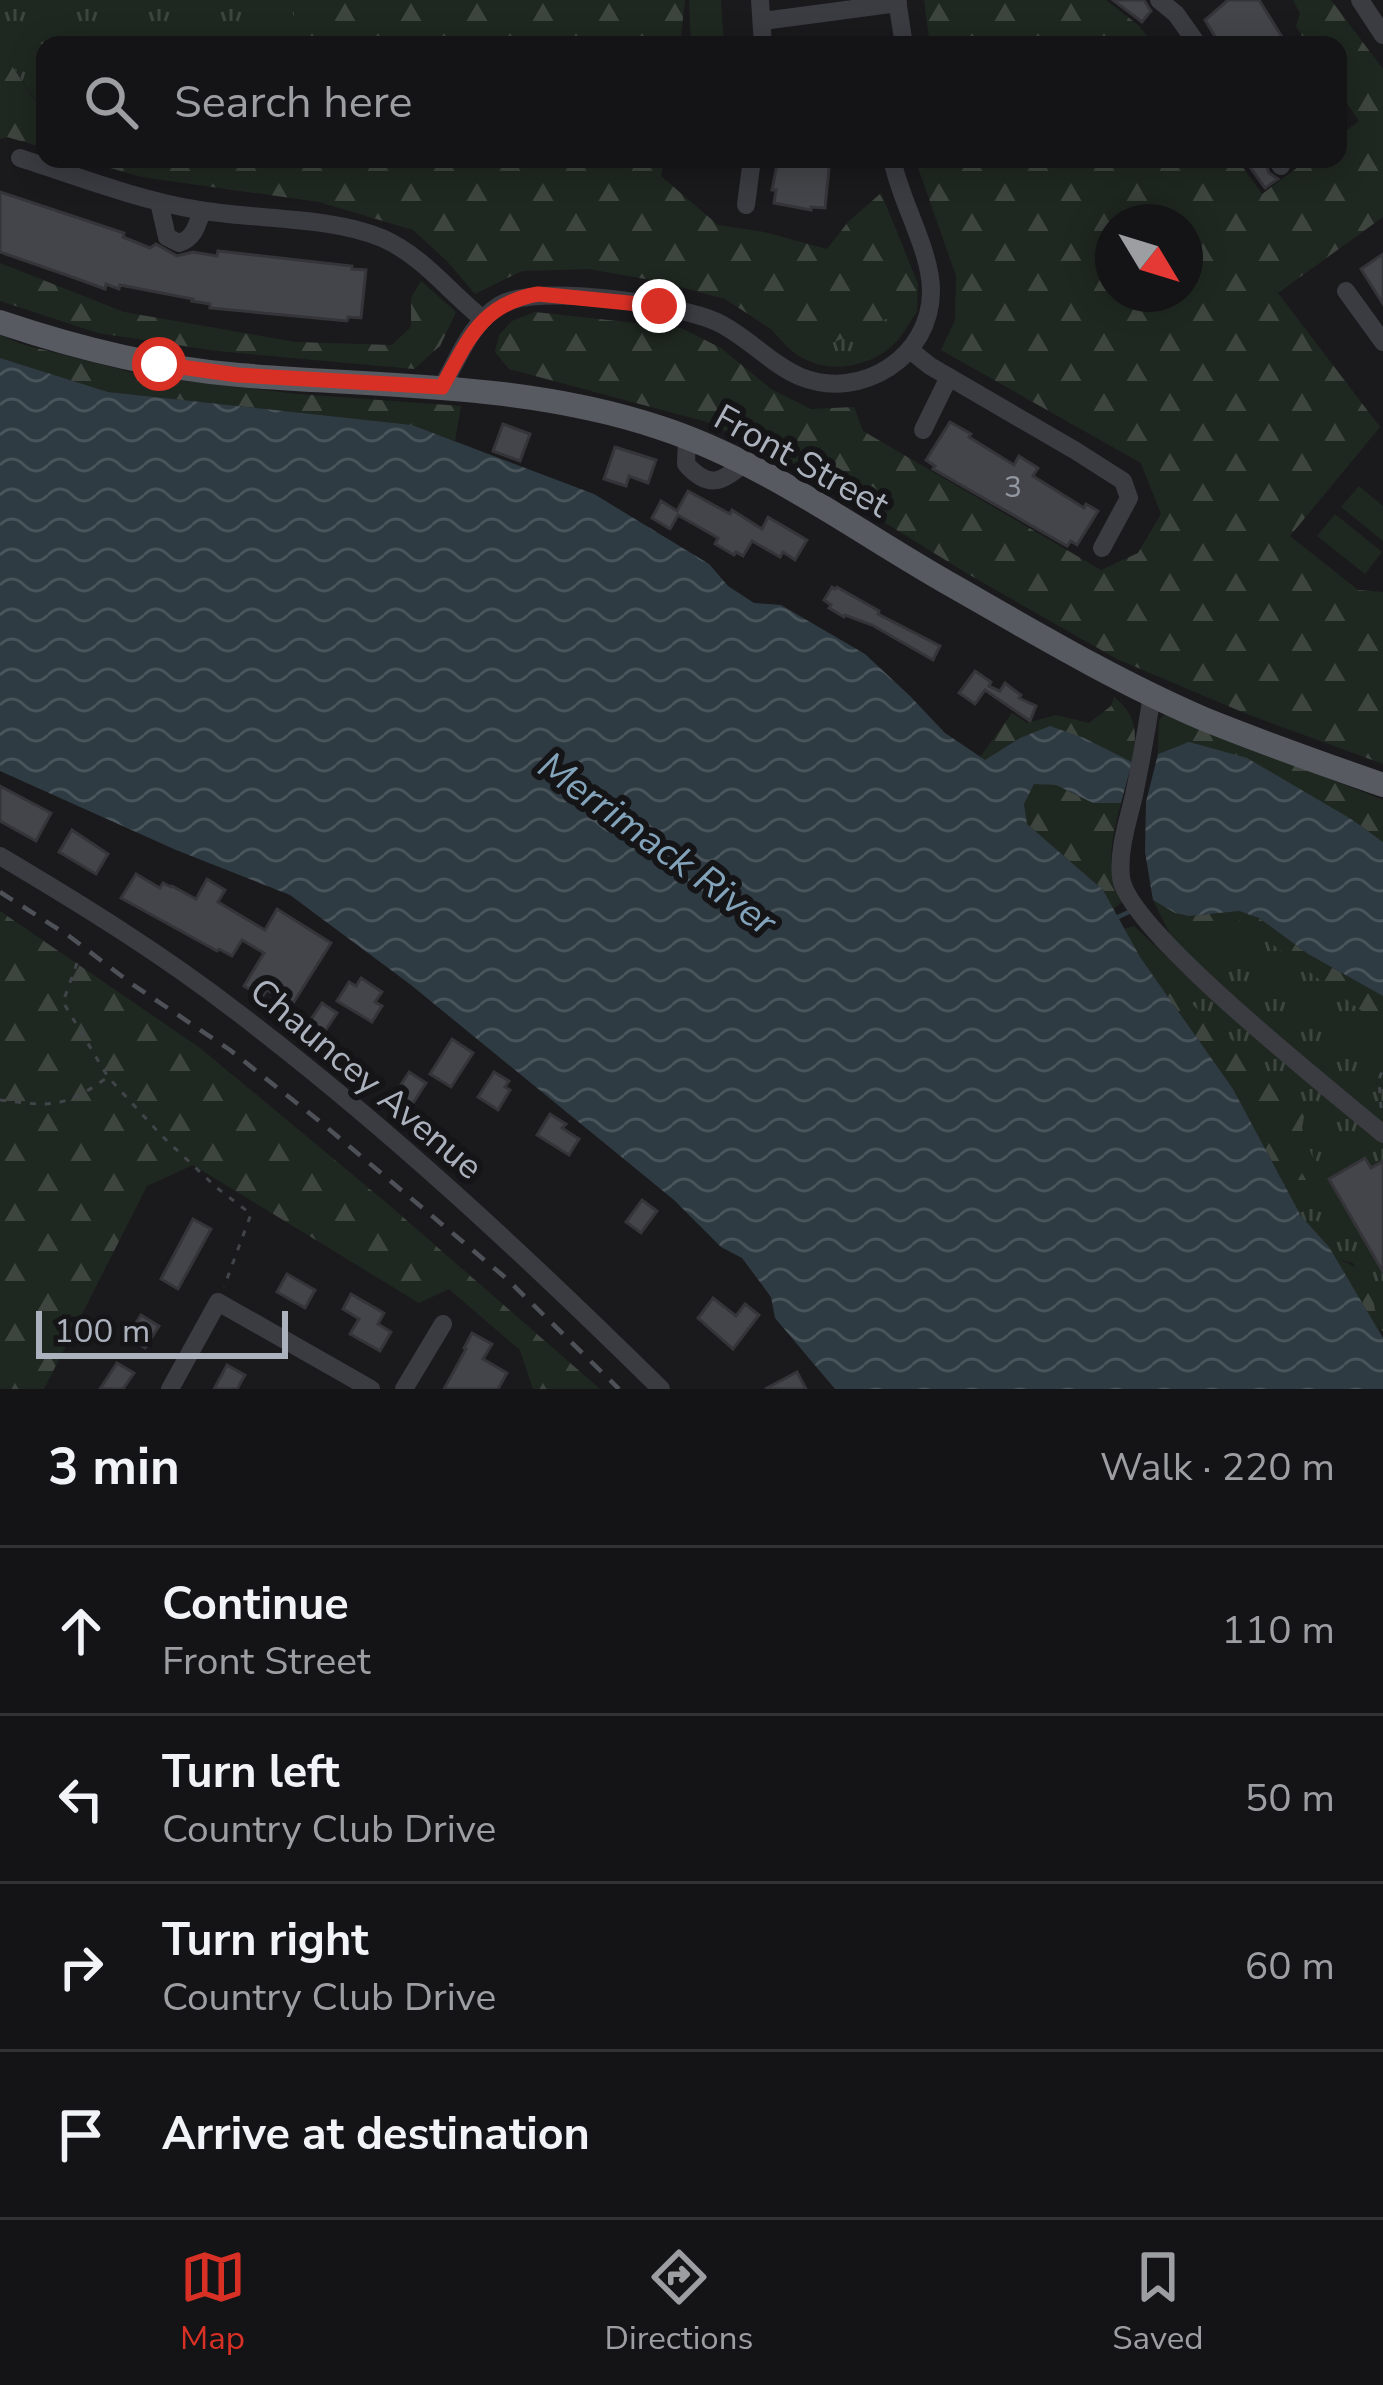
<!DOCTYPE html>
<meta charset="utf-8">
<style>
body{margin:0;font-family:"Nunito Sans",sans-serif;background:#212123;color:#f1f3f6}
.compass{position:absolute;left:1095px;top:204px;width:108px;height:108px;border-radius:50%;background:#141416;box-shadow:0 6px 30px #0003;rotate:128deg}
.scale{position:absolute;left:36px;bottom:30px;width:252px;box-sizing:border-box;padding-left:12px;border:6px solid #acb2bd;border-top:0;font-size:33px;line-height:42px;white-space:nowrap;color:#acb2bd;-webkit-text-stroke:9px #151518;paint-order:stroke}
.stop{position:absolute;width:36px;height:36px;margin:-27px;border:9px solid #d93025;border-radius:50%;background:#fff}
.stop.end{background:#d93025;border-color:#fff;box-shadow:0 3px 12px #0008}
.list{margin:0;padding:0;list-style:none}
h2{display:flex;justify-content:space-between;align-items:center;height:156px;margin:0;padding:0 48px;font-size:51px}
h2 small{font-size:39px;font-weight:400;color:#9d9ea1}
.list li{display:grid;grid-template-columns:78px 1fr auto;gap:36px;align-items:center;box-sizing:border-box;height:168px;padding:0 48px;border-top:3px solid #333335}
.list b{display:block;font-size:45px;white-space:nowrap}
.list p{margin:0;font-size:39px;white-space:nowrap;color:#9d9ea1}
.list em{font-size:39px;font-style:normal;color:#9d9ea1}
.icon{flex:none;width:66px;height:66px;fill:none;stroke:currentColor;stroke-width:2;stroke-linecap:round;stroke-linejoin:round}
.map{position:relative;flex:none;width:1383px;height:1389px;overflow:hidden}
.search{position:absolute;background:#141416;box-shadow:0 6px 30px #0003;left:36px;right:36px;top:36px;height:132px;display:flex;align-items:center;gap:30px;box-sizing:border-box;padding:0 42px;border-radius:24px;color:#9d9ea1;font-size:45px}
.sheet{height:828px;background:#141416}
nav{display:flex;justify-content:space-around;align-items:center;box-sizing:border-box;height:168px;border-top:3px solid #333335;background:#141416;font-size:33px;color:#9d9ea1}
nav a{display:grid;justify-items:center;gap:6px}
nav .on{color:#d93025}
.map>svg:first-child{display:block}
</style>
<div class="map">
<svg width="1383" height="1389" viewBox="0 0 1383 1389">
<defs>
<pattern id="grass-tufts" width="24" height="20" patternUnits="userSpaceOnUse" patternTransform="scale(3)"><rect width="24" height="20" fill="#1f2820"/><path d="M3 7l-1-3M5 7V3M7 7l1-3M15 17l-1-3M17 17v-4M19 17l1-3" fill="none" stroke="#3d453e"/></pattern>
<pattern id="forest-firs" width="22" height="20" patternUnits="userSpaceOnUse" patternTransform="scale(3)"><rect width="22" height="20" fill="#1f2820"/><path d="M5 1l3.5 6h-7zM16 11l3.5 6h-7z" fill="#3d453e"/></pattern>
<pattern id="water-waves" width="16" height="10" patternUnits="userSpaceOnUse" patternTransform="scale(3)"><rect width="16" height="10" fill="#2f3b42"/><path d="M0 5q4-4 8 0t8 0" fill="none" stroke="#4a555b"/></pattern>
</defs>
<rect width="100%" height="100%" fill="#1a1a1d"/>
<g fill="url(#grass-tufts)">
<polygon points="0,0 294,0 294,45 45,45 45,110 42,109 0,48"/>
<path d="M917,311C910,321 904,334 895,343C873,365 835,374 807,360C792,354 781,340 771,329L835,342L888,318Z"/>
<polygon points="1240,919 1368,1015 1366,1030 1373,1048 1383,1041 1383,1332 1376,1322 1376,1314 1353,1263 1335,1258 1301,1217 1284,1184 1314,1162 1302,1128 1174,989 1186,975 1154,945 1169,932 1202,960"/>
</g>
<g fill="url(#forest-firs)" fill-rule="evenodd">
<polygon points="294,0 685,0 680,45 294,45"/>
<polygon points="924,0 1106,0 1138,25 1155,45 930,45"/>
<path d="M1293,0H1331L1383,69V217L1278,293L1380,427L1290,536L1358,590L1383,592V764L1247,714L1117,659L968,574L787,462L707,422L509,369L495,352L499,335L512,321L535,312L681,328L721,348L771,389L811,409L854,407L863,431L1101,570L1138,553L1161,514L1141,463L941,350L955,320L956,276L915,159H1237L1262,194L1309,159H1338V137L1359,121L1338,90V45H1308L1296,26L1300,13ZM1113,222H1185V294H1113Z"/>
<polygon points="0,48 41,109 45,110 45,148 7,137 0,139"/>
<polygon points="80,159 664,159 661,176 718,225 764,232 827,249 848,222 881,193 918,284 917,311 888,318 835,342 771,329 725,299 662,282 589,269 522,271 475,294 447,261 413,230 319,202 141,177"/>
<polygon points="0,263 124,312 296,342 392,345 411,327 411,298 421,281 456,312 440,346 414,369 217,351 98,333 0,301"/>
<polygon points="0,335 21,344 150,377 298,394 461,406 455,441 412,425 108,392 0,358"/>
<path d="M1114,697C1138,716 1137,734 1132,762L1084,738H1020L985,760L980,757L1012,713L1027,723L1056,715L1089,723L1111,706Z"/>
<polygon points="1165,714 1383,800 1383,842 1351,819 1190,742 1158,754 1159,720"/>
<path d="M1034,783L1056,785L1093,803H1121C1110,845 1106,861 1122,902L1113,909L1103,890L1027,824L1024,804Z"/>
<polygon points="1153,900 1175,913 1189,916 1239,911 1259,918 1308,954 1383,996 1383,1041 1372,1049 1365,1039 1367,1015 1240,920 1202,960 1169,932"/>
<polygon points="0,911 200,1048 389,1205 600,1389 533,1389 520,1350 449,1289 419,1303 193,1165 147,1186 44,1389 0,1389"/>
<polygon points="1134,926 1186,976 1175,989 1306,1106 1302,1128 1314,1162 1308,1180 1291,1180 1284,1184 1233,1089 1140,957 1124,929"/>
<path d="M1335,1258C1378,1270 1370,1306 1383,1338Z"/>
</g>
<g fill="#1f2820">
<polygon points="689,0 721,0 724,45 691,45"/>
<polygon points="1359,486 1383,506 1383,541 1341,507"/>
<polygon points="1335,514 1382,552 1365,574 1317,536"/>
</g>
<g fill="url(#water-waves)">
<polygon points="0,358 108,392 412,425 594,494 709,564 728,586 754,603 781,605 865,654 910,696 945,733 985,760 1020,738 1050,726 1084,738 1132,762 1121,803 1093,803 1056,785 1034,784 1024,804 1027,824 1103,890 1140,957 1233,1089 1301,1216 1329,1247 1383,1338 1383,1389 835,1389 775,1318 771,1297 742,1258 721,1247 674,1200 411,985 290,895 176,850 0,771"/>
<polygon points="1189,742 1247,758 1351,819 1383,842 1383,996 1308,954 1259,918 1239,911 1189,916 1175,913 1153,900 1145,852 1146,802 1158,754"/>
</g>
<g fill="none" stroke-linecap="round" stroke-linejoin="round">
<polyline stroke="#2f3b42" stroke-width="4.5" points="1118,917 1131,911"/>
</g>
<g fill="#44454a" stroke="#343439" stroke-width="3">
<polygon points="1113,0 1144,0 1151,11 1142,22"/>
<polygon points="1228,0 1259,0 1287,45 1220,45 1205,20"/>
<polygon points="778,159 830,159 825,208 811,207 811,210 774,203 776,190 772,190"/>
<polygon points="1244,159 1264,159 1269,173 1278,179 1265,188"/>
<polygon points="0,192 124,233 123,237 150,248 156,244 177,256 193,252 217,256 218,251 352,266 352,269 366,270 361,318 348,317 347,321 210,308 210,304 192,301 193,299 120,285 119,289 106,284 105,289 75,278 0,252"/>
<polygon points="1383,254 1383,304 1361,269"/>
<polygon points="950,422 971,434 969,437 1014,465 1019,456 1038,468 1033,476 1084,508 1086,504 1098,511 1077,545 1071,541 1067,546 933,469 935,466 926,460"/>
<polygon points="503,424 530,434 520,461 493,451"/>
<polygon points="615,447 656,460 648,483 629,476 626,486 604,479"/>
<polygon points="688,491 730,514 732,510 762,529 768,517 807,540 795,560 783,552 780,557 752,541 743,556 736,552 734,555 715,544 718,538 678,515 670,529 652,518 661,501 677,511"/>
<polygon points="832,587 835,589 837,587 879,611 878,614 940,646 933,660 872,625 845,615 844,617 829,608 831,605 824,600"/>
<polygon points="975,671 991,682 989,686 1000,691 1005,683 1021,695 1019,698 1036,706 1030,721 985,690 975,704 959,693"/>
<polygon points="0,786 51,813 36,841 0,821"/>
<polygon points="72,830 108,854 96,874 59,852"/>
<polygon points="136,874 160,888 163,883 171,887 172,886 196,899 207,879 225,890 218,902 265,930 277,909 331,943 292,1005 267,990 262,997 244,986 264,953 242,940 232,956 219,949 217,951 121,898"/>
<polygon points="361,978 382,992 375,1002 382,1006 372,1022 337,1001 349,982 356,986"/>
<polygon points="322,1003 337,1013 321,1037 306,1027"/>
<polygon points="452,1039 473,1053 451,1087 430,1074"/>
<polygon points="409,1072 426,1083 410,1108 393,1097"/>
<polygon points="494,1072 509,1081 505,1087 510,1090 498,1110 478,1097"/>
<polygon points="550,1114 566,1124 562,1128 579,1139 569,1155 537,1135"/>
<polygon points="1365,1158 1371,1168 1383,1161 1383,1272 1329,1179"/>
<polygon points="642,1200 657,1211 641,1233 626,1222"/>
<polygon points="193,1219 211,1229 178,1289 161,1279"/>
<polygon points="287,1274 315,1290 305,1308 277,1292"/>
<polygon points="351,1294 384,1313 378,1324 391,1332 380,1351 350,1334 359,1319 343,1309"/>
<polygon points="713,1298 736,1316 745,1304 759,1315 733,1349 698,1318"/>
<polygon points="141,1315 159,1326 145,1348 127,1337"/>
<polygon points="472,1333 492,1344 483,1359 507,1373 498,1389 444,1389 466,1349 464,1348"/>
<polygon points="117,1363 134,1373 123,1389 100,1389"/>
<polygon points="227,1365 245,1375 237,1389 214,1389"/>
<polygon points="797,1372 806,1389 765,1389"/>
</g>
<g fill="none" stroke-linecap="round" stroke-linejoin="round">
<g stroke="#414449" stroke-width="3" stroke-dasharray="6 9" stroke-linecap="butt">
<polyline points="77,963 63,1002 108,1077 162,1136 217,1188 251,1214 224,1287"/>
<path d="M0,1100C49,1106 63,1109 105,1079"/>
<polyline points="1381,1108 1379,1079 1383,1069"/>
</g>
<g stroke="#3b3c42" stroke-width="18">
<polyline points="760,0 763,45"/>
<polyline points="897,0 904,45"/>
<polyline points="1159,0 1176,14 1198,45"/>
<polyline points="1360,0 1383,35"/>
<polyline points="763,21 898,3"/>
<path d="M20,158C79,177 138,200 199,210C255,220 330,216 382,238C423,256 449,292 483,319"/>
<polyline points="1277,159 1281,166"/>
<path d="M159,202L167,237L179,243C194,239 197,225 202,211"/>
<polyline points="746,205 752,159"/>
<polyline points="1346,291 1383,342"/>
<polyline points="910,350 930,366 1076,451 1123,481 1129,498 1102,548"/>
<path d="M442,387C458,359 471,323 500,305C537,283 677,304 717,322C747,336 770,364 801,377C861,401 931,357 931,291C931,250 900,201 892,159"/>
<polyline points="923,430 949,377"/>
<path d="M687,437L686,464C708,489 722,483 744,463"/>
<path d="M1152,695C1147,728 1141,761 1134,795C1128,821 1118,850 1121,877C1126,929 1335,1093 1383,1134"/>
<path d="M0,856C81,904 162,954 237,1012C388,1127 526,1256 661,1389"/>
<polyline points="170,1389 218,1302 371,1389"/>
<polyline points="404,1389 443,1324"/>
</g>
<path stroke="#575a61" stroke-width="24" d="M0,322C77,348 157,368 239,375C380,387 524,382 661,428C767,463 859,533 955,587C1037,634 1118,682 1204,719C1263,743 1323,764 1383,785"/>
<polyline stroke="#4e5157" stroke-width="4.5" stroke-dasharray="15 12" stroke-linecap="butt" points="0,892 69,936 132,984 230,1050 318,1120 507,1279 619,1389"/>
</g>
<g fill="none" stroke-linecap="round" stroke-linejoin="round">
<path stroke="#d93025" stroke-width="15" d="M159,364L238,375L442,387C468,340 481,304 538,294L659,306"/>
</g>
<g text-anchor="middle" stroke-width="12" stroke-linejoin="round" paint-order="stroke">
<g font-size="30" fill="#9297a0">
<text x="1013" y="497">3</text>
</g>
<g font-size="36" fill="#acb2bd" stroke="#151518">
<text transform="translate(802 460) rotate(29)" y="13">Front Street</text>
<text transform="translate(367 1078) rotate(40)" y="13">Chauncey Avenue</text>
</g>
<g font-size="39" font-style="italic" fill="#82a3b9" stroke="#151518">
<text transform="translate(658 843) rotate(36)" y="14">Merrimack River</text>
</g>
</g>
</svg>
<svg class="compass" viewBox="-18 -18 36 36"><path d="M0-13l5 13h-10z" fill="#e53935"/><path d="M0 13l5-13h-10z" fill="#9d9ea1"/></svg>
<div class="scale">100 m</div>
<div class="stop" style="left:159px;top:364px"></div>
<div class="stop end" style="left:659px;top:306px"></div>
<div class="search"><svg class="icon" aria-label="search" viewBox="0 0 24 24"><circle cx="10" cy="10" r="6"/><path d="M15 15l6 6"/></svg>Search here</div>
</div>
<section class="sheet">
<h2>3 min<small>Walk · 220 m</small></h2>
<ul class="list">
<li><svg class="icon" aria-label="ahead" viewBox="0 0 24 24"><path d="M12 20V5M6 11l6-6 6 6"/></svg><div><b>Continue</b><p>Front Street</p></div><em>110 m</em></li>
<li><svg class="icon" aria-label="left" viewBox="0 0 24 24"><path d="M17 20v-9H6M10 6l-5 5 5 5"/></svg><div><b>Turn left</b><p>Country Club Drive</p></div><em>50 m</em></li>
<li><svg class="icon" aria-label="right" viewBox="0 0 24 24"><path d="M7 20v-9h11M14 6l5 5-5 5"/></svg><div><b>Turn right</b><p>Country Club Drive</p></div><em>60 m</em></li>
<li><svg class="icon" aria-label="arrive" viewBox="0 0 24 24"><path d="M6 21V4h12l-3 4 3 4H6"/></svg><div><b>Arrive at destination</b></div></li>
</ul>
</section>
<nav>
<a class="on"><svg class="icon" aria-label="map" viewBox="0 0 24 24"><path d="M3 6l6-2 6 2 6-2v14l-6 2-6-2-6 2zM9 4v14M15 6v14"/></svg>Map</a>
<a><svg class="icon" aria-label="directions" viewBox="0 0 24 24"><path d="M12 3l9 9-9 9-9-9zM9 14v-3h6M13 9l2 2-2 2"/></svg>Directions</a>
<a><svg class="icon" aria-label="saved" viewBox="0 0 24 24"><path d="M7 4h10v16l-5-4-5 4z"/></svg>Saved</a>
</nav>
